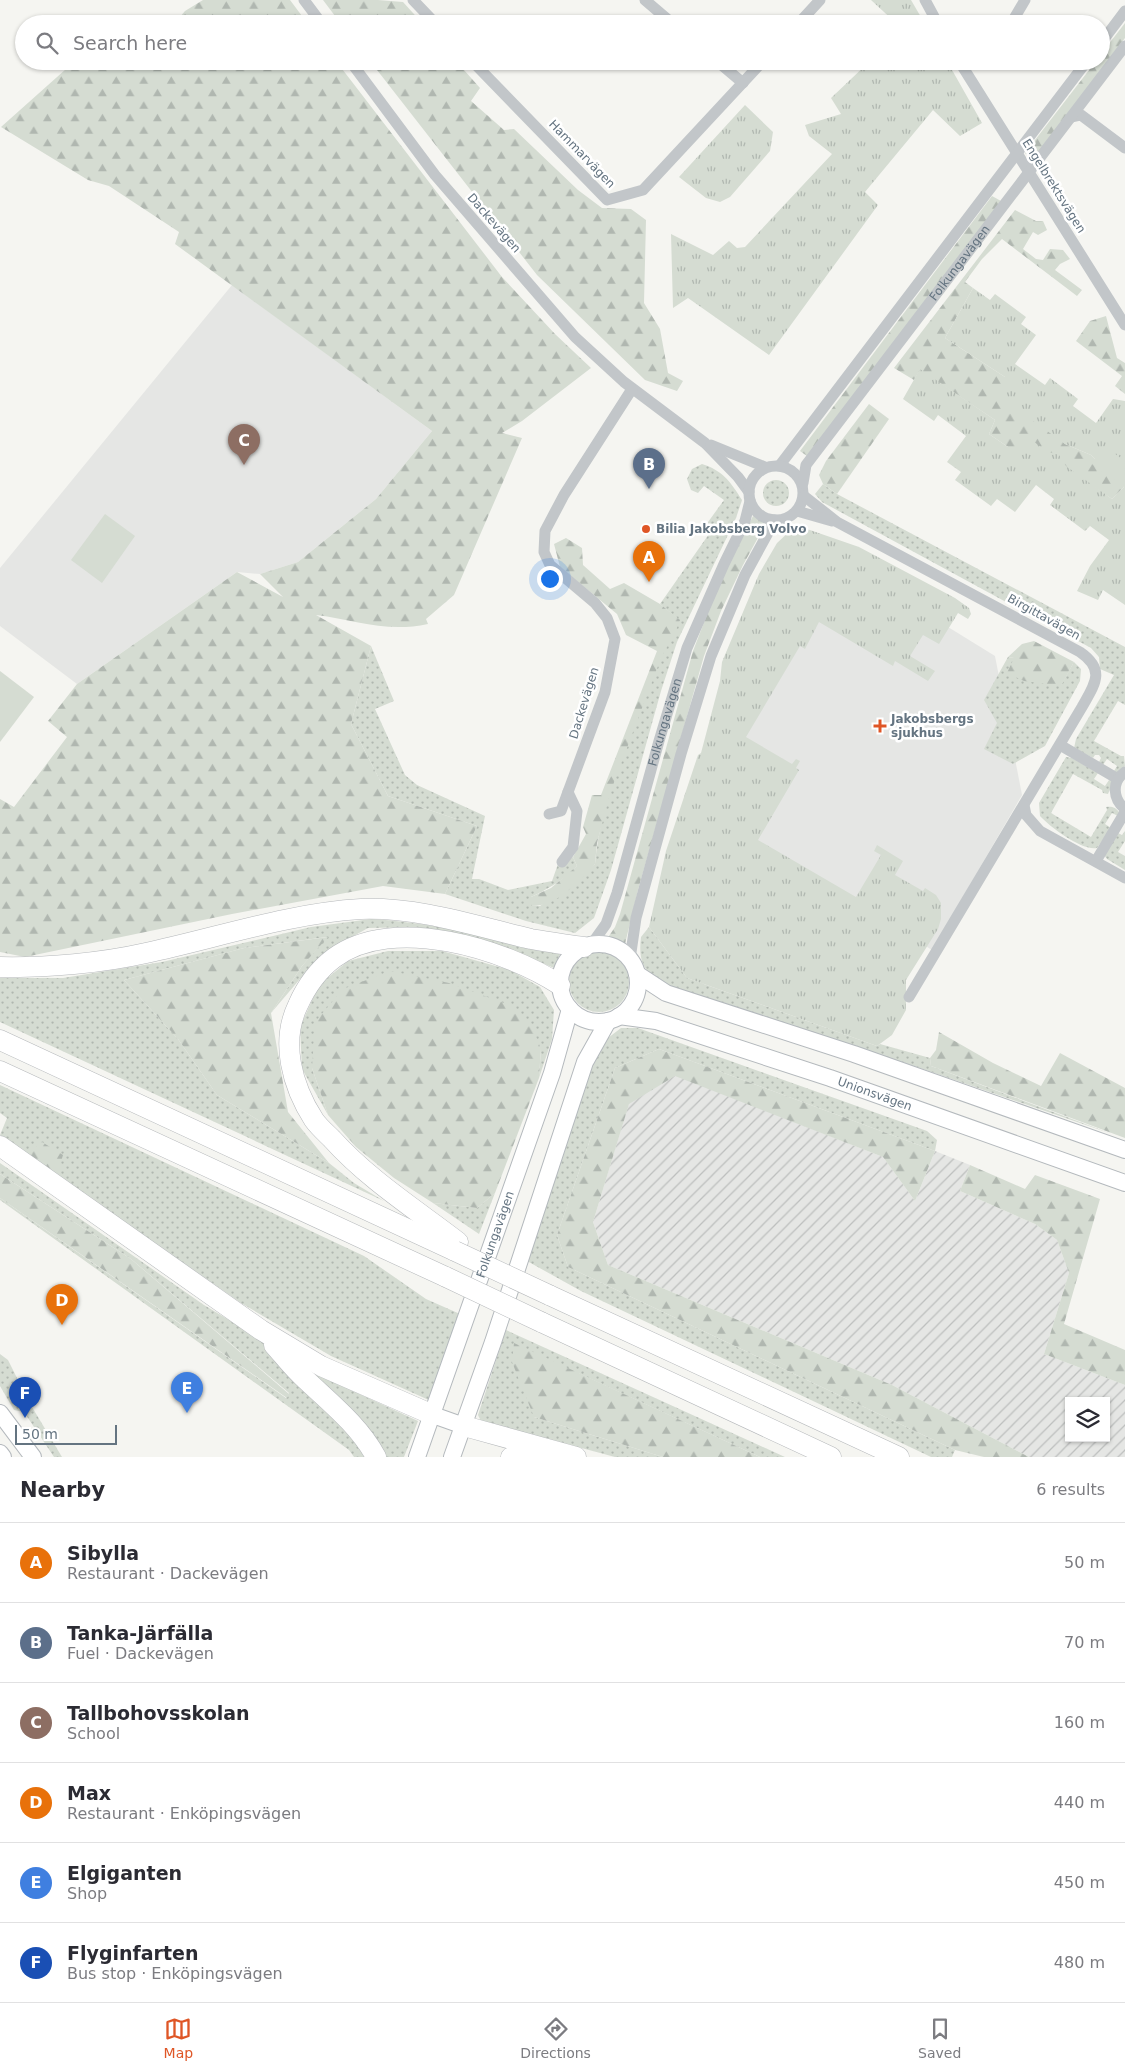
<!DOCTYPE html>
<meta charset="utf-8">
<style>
body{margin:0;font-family:"DejaVu Sans",sans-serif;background:#f2f2f3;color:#2b2b33}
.controls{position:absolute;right:15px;bottom:15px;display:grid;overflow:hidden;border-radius:0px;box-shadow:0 1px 4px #0004}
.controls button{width:45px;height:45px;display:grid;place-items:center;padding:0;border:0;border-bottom:1px solid #e1e1e2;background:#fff;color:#2b2b33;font:25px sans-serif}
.scale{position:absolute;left:15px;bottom:12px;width:102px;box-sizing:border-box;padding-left:5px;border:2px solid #647481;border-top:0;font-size:14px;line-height:18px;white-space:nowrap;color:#647481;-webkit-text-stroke:4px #fff;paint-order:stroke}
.you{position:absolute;left:549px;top:578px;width:18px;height:18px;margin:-12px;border:4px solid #fff;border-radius:50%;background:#1a73e8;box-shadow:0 0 0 8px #1a73e833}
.badge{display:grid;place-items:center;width:32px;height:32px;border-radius:50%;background:#df5626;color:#fff;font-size:16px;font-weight:700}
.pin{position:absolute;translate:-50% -41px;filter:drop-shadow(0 1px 2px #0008)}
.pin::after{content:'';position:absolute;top:26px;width:18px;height:15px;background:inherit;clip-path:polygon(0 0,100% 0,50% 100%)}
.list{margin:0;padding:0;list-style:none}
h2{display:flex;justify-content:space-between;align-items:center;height:65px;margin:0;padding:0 20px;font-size:21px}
h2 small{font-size:16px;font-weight:400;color:#7c7c81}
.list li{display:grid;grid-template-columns:32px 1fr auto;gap:15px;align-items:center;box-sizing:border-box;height:80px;padding:0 20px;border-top:1px solid #e1e1e2}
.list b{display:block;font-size:19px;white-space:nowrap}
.list p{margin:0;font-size:16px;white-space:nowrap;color:#7c7c81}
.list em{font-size:16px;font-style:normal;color:#7c7c81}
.icon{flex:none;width:28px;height:28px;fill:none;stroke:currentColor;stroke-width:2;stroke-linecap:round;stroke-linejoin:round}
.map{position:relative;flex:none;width:1125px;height:1457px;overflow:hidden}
.search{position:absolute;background:#fff;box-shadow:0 1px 4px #0004;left:15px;right:15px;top:15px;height:55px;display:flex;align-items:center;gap:12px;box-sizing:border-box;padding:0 18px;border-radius:28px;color:#7c7c81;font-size:19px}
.sheet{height:545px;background:#fff}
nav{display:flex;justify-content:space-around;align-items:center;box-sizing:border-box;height:70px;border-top:1px solid #e1e1e2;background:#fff;font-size:14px;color:#7c7c81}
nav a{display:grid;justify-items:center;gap:2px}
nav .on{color:#df5626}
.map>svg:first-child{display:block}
</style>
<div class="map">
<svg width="1125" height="1457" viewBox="0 0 1125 1457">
<defs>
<pattern id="industrial-furrows" width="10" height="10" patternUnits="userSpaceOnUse" patternTransform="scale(1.25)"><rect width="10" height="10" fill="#e5e6e4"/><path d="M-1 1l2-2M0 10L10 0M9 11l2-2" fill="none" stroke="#bdbfbe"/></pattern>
<pattern id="grass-dots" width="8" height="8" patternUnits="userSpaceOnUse" patternTransform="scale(1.25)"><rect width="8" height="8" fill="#d5dcd2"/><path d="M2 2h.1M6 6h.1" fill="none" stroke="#b0b7b0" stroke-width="1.8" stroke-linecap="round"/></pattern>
<pattern id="forest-firs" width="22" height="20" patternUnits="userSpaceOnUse" patternTransform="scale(1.25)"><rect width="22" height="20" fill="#d5dcd2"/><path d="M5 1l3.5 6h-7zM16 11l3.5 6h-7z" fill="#b0b7b0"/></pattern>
<pattern id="park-tufts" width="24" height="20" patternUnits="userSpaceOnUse" patternTransform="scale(1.25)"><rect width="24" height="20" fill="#d5dcd2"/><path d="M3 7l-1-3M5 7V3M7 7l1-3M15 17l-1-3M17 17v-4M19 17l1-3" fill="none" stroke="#b0b7b0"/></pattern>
</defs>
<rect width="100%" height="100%" fill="#f5f5f1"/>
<g fill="#e5e6e4">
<polygon points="232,285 432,431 376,499 298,562 260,574 237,572 77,684 0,626 0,568"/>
<polygon points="846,564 995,656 1022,795 932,950 703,808"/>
</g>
<path fill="url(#industrial-furrows)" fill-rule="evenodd" d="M675,1075L883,1157L915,1201L935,1151L970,1165L960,1191L1035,1224L1057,1240L1069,1273L1044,1354L1125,1385V1457H1029L892,1385L608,1265L593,1222L629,1103ZM1069,1401H1106V1438H1069Z"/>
<g fill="url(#grass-dots)">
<path d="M702,464C722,470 731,482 742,500L736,518L677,642L661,691L611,870L594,918L575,933L526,921L445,894L477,826L388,796L351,724L371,646L394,701L375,709L405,775L417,785L485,816L472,879H479L508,890L552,881L558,864L573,857L577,866C564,880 548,889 531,897V906H540L595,864C600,800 635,720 659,661C665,647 674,635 679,620L660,604L709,534L703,529L724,500L704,486L698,493L691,490L687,479L692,469Z"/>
<circle cx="776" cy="493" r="13"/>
<polygon points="823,484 837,494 1125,647 1125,705 1118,701 1094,741 1121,756 1124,756 1125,766 1118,773 1114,771 1117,766 1107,759 1103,765 1099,762 1101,758 1099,755 1095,755 1093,758 1074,748 1076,739 1114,675 1100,669 1099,657 1091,648 822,502 815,494"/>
<polygon points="1008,657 1014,658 1061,685 1074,662 1081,669 1080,681 1045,746 1013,764 984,749 997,723 984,700"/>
<path d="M1066,757L1072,758L1098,773L1094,779L1105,786L1109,780L1113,782L1108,794L1103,793L1102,790L1073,774L1051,813L1091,837L1107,810L1106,807C1111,806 1116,807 1119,812L1118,816L1112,813L1105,824L1111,828L1097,848C1082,851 1050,827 1040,816L1039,803Z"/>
<polygon points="1125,831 1125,841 1118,852 1125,856 1125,870 1107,859 1104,855 1116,832 1122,835"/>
<path d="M371,919C436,923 497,938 560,954L554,968L513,951L465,936L416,927L368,928L332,948L300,979L271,1013L302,966L327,937L244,948L124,980L178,1039L217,1095L329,1163L354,1183L384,1201L0,1022V978H63L162,962L311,927Z"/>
<path d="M649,927L687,978L877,1046L880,1044L930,1058L931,1066L1112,1134L920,1068L664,985C644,972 638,962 641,937Z"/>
<polygon points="388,951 442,951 510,970 540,987 554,1010 552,1039 539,1078 541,1049 312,1068 328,1115 302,1069 300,1027 319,985 348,961"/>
<circle cx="599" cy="982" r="30"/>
<polygon points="621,1028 638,1028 927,1131 937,1140 935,1151 659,1049 615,1068 557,1235 568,1267 955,1450 952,1457 931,1457 581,1291 527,1261 592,1064 608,1038"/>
<polygon points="0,1085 364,1256 426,1299 460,1314 431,1401 331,1356 241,1303 0,1135 7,1118 0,1113"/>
<polygon points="0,1163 204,1305 327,1379 418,1421 404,1457 354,1457 349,1450 0,1200 0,1198 286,1398 289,1393 131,1259 0,1174"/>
<polygon points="495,1193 479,1234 433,1203 477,1208"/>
<polygon points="506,1330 785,1457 760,1457 578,1373 534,1417 663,1457 615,1457 481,1421 478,1415"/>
<polygon points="0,1354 8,1360 29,1402 62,1457 54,1457 24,1412 14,1410 0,1386"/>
</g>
<g fill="url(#forest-firs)">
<polygon points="203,0 290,0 308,24 174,24 185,11"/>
<polygon points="323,0 378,0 403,2 423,24 341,24"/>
<polygon points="1125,23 1125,38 1033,159 1025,153 1096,61 1101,61 1101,54"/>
<path d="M106,61H336L502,277L555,334L591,368L522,421L502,433L522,438L454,595L426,619L428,624C386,633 356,620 316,615L371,646L351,724L388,796L477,826L445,894L383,886L232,914L25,957L0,952V799L14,807L67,737L48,721L77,684L237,572L283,597L260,574L298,562L376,499L432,431L175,244L179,232L109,186L88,180L1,127L66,69Z"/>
<polygon points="370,61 456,61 480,88 471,101 504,130 514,129 578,190 602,208 631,209 646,220 644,303 660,329 668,373 683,381 677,391 645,380 537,275"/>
<polygon points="992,196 1001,201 807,456 800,451"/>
<polygon points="1015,210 1036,221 1043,221 1047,230 1038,235 1033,232 1023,249 1036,259 1043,260 1050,249 1063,250 1070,259 1060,264 1055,270 1082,290 1077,296 1002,239 982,259 965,282 973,288 945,338 1005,377 1065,444 1091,455 1124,487 1112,499 1034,447 1008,447 989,434 995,420 920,370 914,380 894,368"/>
<polygon points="1106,316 1117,358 1125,363 1125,394 1115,386 1122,376 1076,341 1090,321"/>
<polygon points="869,404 889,419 837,494 823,484 819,475 826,461"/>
<polygon points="753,516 766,523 743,565 721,611 704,656 638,890 625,944 607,939 615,927 620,914 693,651 720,581"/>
<path d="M566,538L582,548L583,565L610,589L624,583L660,604L680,620L676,630L661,658L611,790L597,843L595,864C577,882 559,906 531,906V897L551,888L577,866L573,857L586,834L583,827L592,795H601L657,651L626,635L617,614L560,567L554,544Z"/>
<polygon points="1034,641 1074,662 1061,686 1024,681 1007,673 1014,658 1008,657 1022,644"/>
<polygon points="328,937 302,966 271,1013 288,1112 329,1163 217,1095 178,1039 124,980 244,948"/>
<polygon points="390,971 449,983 512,1006 532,1027 541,1049 539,1078 495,1193 477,1208 433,1203 394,1178 356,1147 328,1115 312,1068 315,1022 343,989"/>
<polygon points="939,1032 993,1063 1041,1086 1060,1053 1125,1088 1125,1138 931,1066 930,1058 936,1050"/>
<polygon points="659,1049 935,1151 915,1201 883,1157 675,1076 629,1104 593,1222 608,1265 892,1385 1029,1457 984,1457 955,1450 568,1267 557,1235 615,1068"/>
<polygon points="42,1142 63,1155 57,1175 27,1154"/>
<polygon points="970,1165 1025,1189 1035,1175 1100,1199 1064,1324 1125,1350 1125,1385 1044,1354 1069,1273 1057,1240 1035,1224 960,1191"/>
<polygon points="0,1174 131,1259 289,1394 287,1398 0,1198"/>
<polygon points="514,1343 760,1457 663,1457 534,1417 512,1362"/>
</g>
<g fill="url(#park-tufts)">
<polygon points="871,0 911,0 925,24 897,24"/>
<polygon points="870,61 947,61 982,123 960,136 933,110 865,192 878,205 769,355 688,298 673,308 671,234 713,255 729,241 737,248 745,247 832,154 809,136 805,125 841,114 831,98"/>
<polygon points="745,105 773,132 770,151 730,197 720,202 706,198 679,177"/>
<polygon points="973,288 990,300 995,294 1026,317 1021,324 1036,335 1015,364 1045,385 1050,378 1078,399 1073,406 1096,423 1113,399 1125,401 1125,605 1103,590 1098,600 1077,591 1090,566 1109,540 1090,526 1085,531 1050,505 1054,499 1036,485 1015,512 997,499 991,506 955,480 961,472 947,462 966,436 938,415 934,421 903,399 920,369 995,420 989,434 1008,447 1015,447 1024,434 1046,451 1059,455 1066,466 1112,499 1124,487 1091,455 1065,444 1000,397 1005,377 945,338"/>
<polygon points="807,529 859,547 955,598 969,608 971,614 968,619 958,613 939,644 923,635 910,656 935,671 928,681 895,661 893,666 819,622 805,649 800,646 746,737 792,764 796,759 800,761 796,768 799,770 758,840 856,897 881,855 874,851 877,845 903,861 895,875 923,891 925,888 936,895 941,903 941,919 938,929 906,980 906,1010 892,1035 877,1046 687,978 649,927 666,851 698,755 701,753 720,681 722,662 759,574 777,543 791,530"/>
</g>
<g fill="#d5dcd2">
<polygon points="1104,446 1125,461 1124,487 1092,464"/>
<polygon points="105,514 135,536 102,583 71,560"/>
<polygon points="0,671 34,697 0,742"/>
</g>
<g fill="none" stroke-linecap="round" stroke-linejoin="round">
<g stroke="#b4b9bd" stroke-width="18">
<g id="secondary">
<circle cx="599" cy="983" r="39"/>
<polyline points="637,974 666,993 854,1054 1125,1150"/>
<path id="s3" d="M619,1016L656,1021L830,1078L1125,1183"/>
<polyline points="0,1413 33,1457"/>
<polyline points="433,1415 464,1426"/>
<polyline points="0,1453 3,1457"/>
<path id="s4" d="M417,1457L552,1073L570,1009"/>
<polyline points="452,1457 493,1342 585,1062 608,1021"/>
</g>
</g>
<g stroke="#b5b8bb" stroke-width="21">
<g id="highway">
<path d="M0,967C46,968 102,963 146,953C216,938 290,913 361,909C420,907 475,926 531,939C549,942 566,945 584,947"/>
<polyline points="0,1040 455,1251"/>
<polyline points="0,1071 446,1277"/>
<polyline points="0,1146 261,1330 321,1366 433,1415"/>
<path d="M458,1242C415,1209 368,1179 332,1139C326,1133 319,1127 314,1120C292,1086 280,1042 298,1005C306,987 318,970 334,958C393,914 505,949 560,985"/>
<polyline points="549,1295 899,1457"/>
<polyline points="541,1322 831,1457"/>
<path d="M274,1345C283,1355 292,1367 303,1377C329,1402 359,1425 376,1457"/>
<polyline points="464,1426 576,1457"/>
<polyline points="511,1457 541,1448"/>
</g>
</g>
<g stroke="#c2c6c9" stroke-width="11">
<polyline points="304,0 322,24"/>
<polyline points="413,0 436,24"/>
<polyline points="645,0 673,24"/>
<polyline points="925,0 938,24"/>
<polyline points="798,24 820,0"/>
<polyline points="1014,24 1012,22 1025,0"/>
<polyline points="1101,43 1125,11"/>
<polyline points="350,61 435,175 575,337 624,382 705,443 738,477 749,492"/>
<polyline points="472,61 607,200 643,190 763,61"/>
<polyline points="717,61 743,83"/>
<polyline points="959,61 1125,325"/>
<polyline points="1072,117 1081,115 1125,148"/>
<polyline points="711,445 765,467"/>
<polyline points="780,465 1087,61"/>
<circle cx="776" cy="493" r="27"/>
<path id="s1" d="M803,483L806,465L1125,46"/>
<path d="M804,496L837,522L1080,652C1106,670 1095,684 1082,707L909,997"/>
<polyline points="797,511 832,521"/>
<polyline points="1060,745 1118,779"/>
<path d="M1125,772C1111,782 1113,799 1125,809"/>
<polyline points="1024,805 1026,815 1040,831 1125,878"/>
<polyline points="549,814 561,811 568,792"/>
<polyline points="1096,861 1125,812"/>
<polyline points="562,862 573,847 577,811 568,792 605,692 615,639 607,618 595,603 550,565 544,552 545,531 564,495 632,389"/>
<path id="s2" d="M591,945L606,924L617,893L659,741L687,648L724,564L745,521L750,501"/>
<polyline points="630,959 636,918 681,754 711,656 745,575 775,520"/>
</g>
<use href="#secondary" stroke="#fff" stroke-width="16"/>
<use href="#highway" stroke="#fff" stroke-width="20"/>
<g stroke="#b5b8bb" stroke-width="21" stroke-linecap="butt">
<g id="highway-bridge">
<polyline points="455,1251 549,1295"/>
<polyline points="446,1277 541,1322"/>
</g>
</g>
<use href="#highway-bridge" stroke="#fff" stroke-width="20"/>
</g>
<g fill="#df5626" stroke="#fff" stroke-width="2">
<circle cx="646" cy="529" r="5"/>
<path d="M877.5 718.5h5v5h5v5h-5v5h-5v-5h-5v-5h5z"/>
</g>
<g text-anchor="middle" stroke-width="5" stroke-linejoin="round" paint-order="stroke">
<g font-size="12" fill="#647481" stroke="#fff">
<text transform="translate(582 154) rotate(46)" y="4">Hammarvägen</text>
<text transform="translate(1054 186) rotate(58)" y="4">Engelbrektsvägen</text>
<text transform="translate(494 223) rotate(49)" y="4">Dackevägen</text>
<text dy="4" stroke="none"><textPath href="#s1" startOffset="272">Folkungavägen</textPath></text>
<text transform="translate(1044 617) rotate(29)" y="4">Birgittavägen</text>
<text transform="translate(584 703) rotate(-73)" y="4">Dackevägen</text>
<text dy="4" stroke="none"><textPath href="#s2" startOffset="236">Folkungavägen</textPath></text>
<text dy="4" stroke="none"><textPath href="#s3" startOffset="268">Unionsvägen</textPath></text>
<text dy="4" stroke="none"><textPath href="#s4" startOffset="236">Folkungavägen</textPath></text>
</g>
<g font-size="12" font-weight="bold" fill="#647481" stroke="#fff" text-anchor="start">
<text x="656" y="533">Bilia Jakobsberg Volvo</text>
<text x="891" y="723">Jakobsbergs<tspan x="891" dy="14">sjukhus</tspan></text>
</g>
</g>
</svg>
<div class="controls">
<button><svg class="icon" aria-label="layers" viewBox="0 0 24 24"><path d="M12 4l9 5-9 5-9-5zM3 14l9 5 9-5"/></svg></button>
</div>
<div class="scale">50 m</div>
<div class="you"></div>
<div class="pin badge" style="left:649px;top:582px;background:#e8710a">A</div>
<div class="pin badge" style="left:649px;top:489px;background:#5c6f8a">B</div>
<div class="pin badge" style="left:244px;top:465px;background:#8d6e63">C</div>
<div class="pin badge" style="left:62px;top:1325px;background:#e8710a">D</div>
<div class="pin badge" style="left:187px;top:1413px;background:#3f7fe0">E</div>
<div class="pin badge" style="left:25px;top:1418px;background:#1a4fb4">F</div>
<div class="search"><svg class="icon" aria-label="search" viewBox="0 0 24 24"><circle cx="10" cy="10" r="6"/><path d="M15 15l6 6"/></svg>Search here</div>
</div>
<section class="sheet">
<h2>Nearby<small>6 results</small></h2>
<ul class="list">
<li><span class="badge" style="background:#e8710a">A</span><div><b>Sibylla</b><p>Restaurant · Dackevägen</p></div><em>50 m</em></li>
<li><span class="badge" style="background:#5c6f8a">B</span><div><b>Tanka-Järfälla</b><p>Fuel · Dackevägen</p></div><em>70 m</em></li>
<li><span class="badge" style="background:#8d6e63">C</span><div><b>Tallbohovsskolan</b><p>School</p></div><em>160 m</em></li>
<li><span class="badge" style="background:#e8710a">D</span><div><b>Max</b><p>Restaurant · Enköpingsvägen</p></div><em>440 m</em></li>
<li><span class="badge" style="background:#3f7fe0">E</span><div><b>Elgiganten</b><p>Shop</p></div><em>450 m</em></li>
<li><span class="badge" style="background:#1a4fb4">F</span><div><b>Flyginfarten</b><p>Bus stop · Enköpingsvägen</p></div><em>480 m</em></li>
</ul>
</section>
<nav>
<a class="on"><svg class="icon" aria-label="map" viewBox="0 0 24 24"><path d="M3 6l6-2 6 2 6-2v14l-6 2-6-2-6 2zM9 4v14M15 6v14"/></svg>Map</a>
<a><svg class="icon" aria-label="directions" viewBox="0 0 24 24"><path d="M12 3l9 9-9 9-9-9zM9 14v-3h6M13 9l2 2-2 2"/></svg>Directions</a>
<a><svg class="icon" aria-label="saved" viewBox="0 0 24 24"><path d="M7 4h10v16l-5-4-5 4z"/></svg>Saved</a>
</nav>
